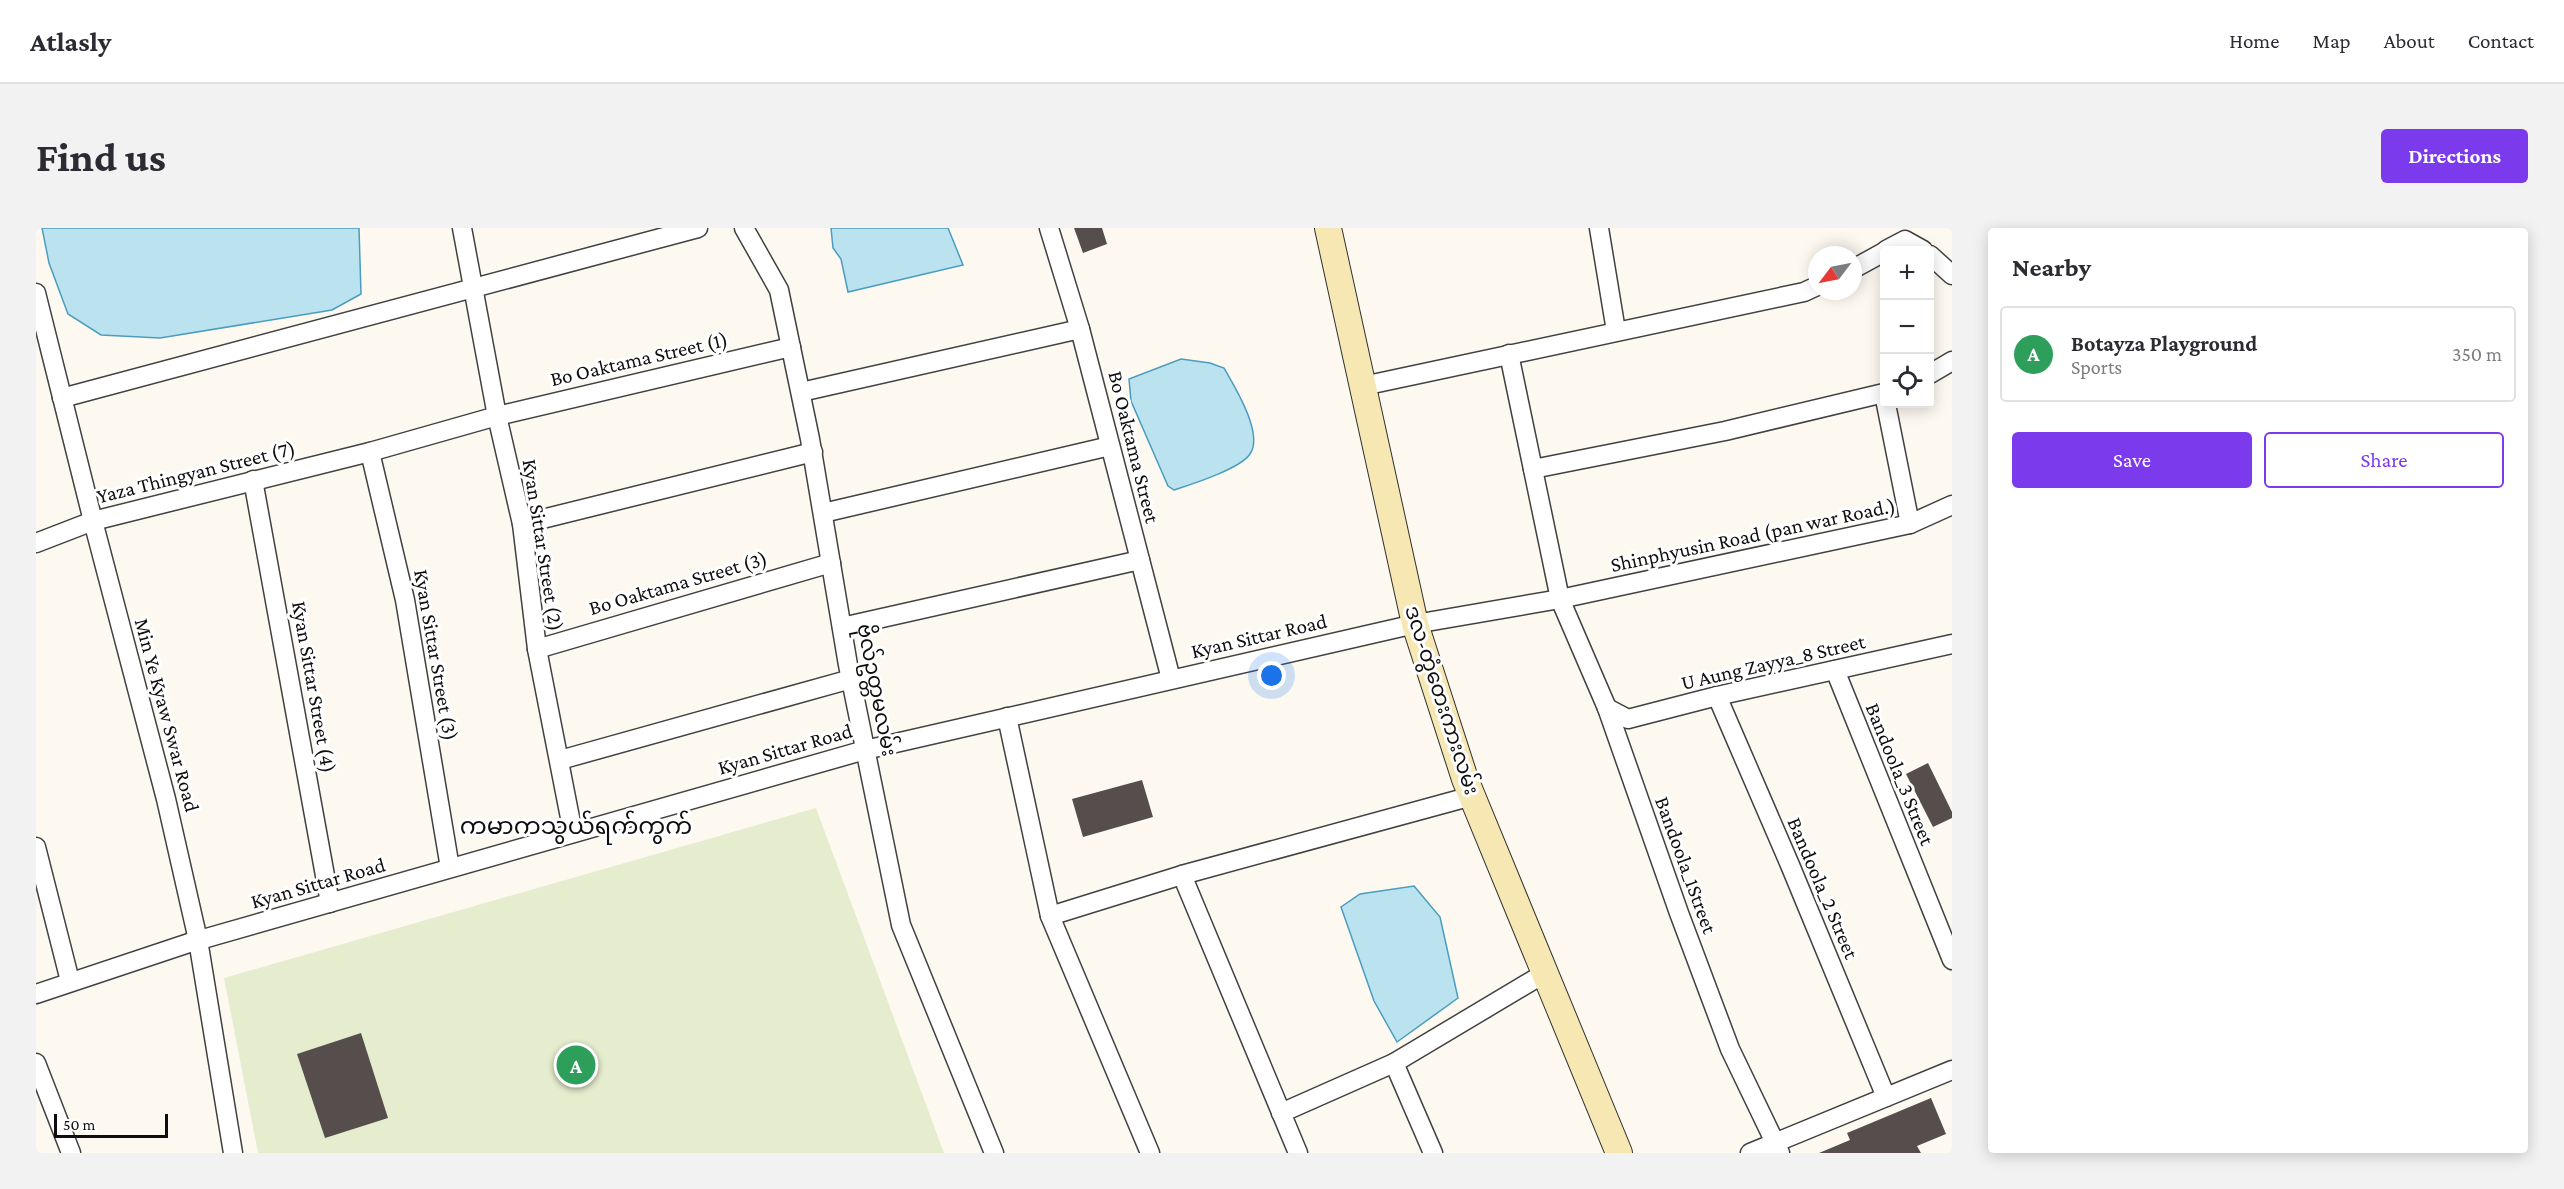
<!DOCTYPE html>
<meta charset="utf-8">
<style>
body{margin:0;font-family:"Crimson Pro","Noto Sans Myanmar",serif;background:#f2f2f3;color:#2b2b33}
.controls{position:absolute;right:18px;top:18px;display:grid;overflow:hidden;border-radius:6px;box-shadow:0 3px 15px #0003}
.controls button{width:54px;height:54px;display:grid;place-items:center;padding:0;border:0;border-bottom:2px solid #e1e1e2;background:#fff;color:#2b2b33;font:30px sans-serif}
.compass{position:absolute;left:1772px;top:18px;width:54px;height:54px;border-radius:50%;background:#fff;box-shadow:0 3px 15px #0003;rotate:238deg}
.scale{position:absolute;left:18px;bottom:15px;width:114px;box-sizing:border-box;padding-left:6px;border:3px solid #0e0e0e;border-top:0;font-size:16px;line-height:21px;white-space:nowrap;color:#0e0e0e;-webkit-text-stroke:4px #fff;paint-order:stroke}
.you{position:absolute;left:1236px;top:448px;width:21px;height:21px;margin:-15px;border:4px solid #fff;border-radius:50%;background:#1a73e8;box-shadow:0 0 0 9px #1a73e833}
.badge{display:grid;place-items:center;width:39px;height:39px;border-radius:50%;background:#7c3aed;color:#fff;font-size:20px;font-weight:700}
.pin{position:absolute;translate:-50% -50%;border:3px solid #fff;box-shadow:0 2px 6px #0006}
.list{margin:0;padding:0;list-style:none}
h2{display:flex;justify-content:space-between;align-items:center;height:78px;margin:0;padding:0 24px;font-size:26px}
h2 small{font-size:20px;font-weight:400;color:#7c7c81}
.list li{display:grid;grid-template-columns:39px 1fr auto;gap:18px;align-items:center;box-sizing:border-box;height:96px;margin:0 12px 12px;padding:0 12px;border:2px solid #e1e1e2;border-radius:6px}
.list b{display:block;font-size:22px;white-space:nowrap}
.list p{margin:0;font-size:20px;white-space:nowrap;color:#7c7c81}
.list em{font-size:20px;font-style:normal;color:#7c7c81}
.actions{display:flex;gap:12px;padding:18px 24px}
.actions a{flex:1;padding:14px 0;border:2px solid #7c3aed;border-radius:6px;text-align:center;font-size:21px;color:#7c3aed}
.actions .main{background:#7c3aed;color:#fff}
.icon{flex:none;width:33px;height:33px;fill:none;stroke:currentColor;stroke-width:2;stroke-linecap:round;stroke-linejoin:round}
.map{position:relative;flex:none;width:1916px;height:925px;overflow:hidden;border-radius:6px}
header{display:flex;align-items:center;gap:36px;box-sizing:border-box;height:84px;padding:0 30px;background:#fff;border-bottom:2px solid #e1e1e2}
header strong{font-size:28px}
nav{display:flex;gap:33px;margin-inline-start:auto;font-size:21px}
.intro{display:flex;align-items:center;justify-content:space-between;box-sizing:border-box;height:144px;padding:0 36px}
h1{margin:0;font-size:42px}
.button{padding:15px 27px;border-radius:6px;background:#7c3aed;color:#fff;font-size:21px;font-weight:700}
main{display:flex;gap:36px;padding:0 36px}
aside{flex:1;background:#fff;border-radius:6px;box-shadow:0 3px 15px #0003}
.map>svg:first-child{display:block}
</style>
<header>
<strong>Atlasly</strong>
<nav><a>Home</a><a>Map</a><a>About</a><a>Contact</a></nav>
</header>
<div class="intro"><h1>Find us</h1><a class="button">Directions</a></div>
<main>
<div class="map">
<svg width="1916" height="925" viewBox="0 0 1916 925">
<rect width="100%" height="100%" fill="#fdf9f1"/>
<polygon fill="#e6edce" points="780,580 908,925 222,925 188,750"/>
<g fill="#bbe2ef" stroke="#4a9dbe" stroke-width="1.5">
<polygon points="6,0 323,0 325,66 296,82 124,110 65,107 32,86 13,35"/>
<polygon points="795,0 912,0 927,37 812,64 805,31 797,20"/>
<path d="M1145,131L1174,135L1188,140C1199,159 1228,206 1214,226C1204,241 1156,256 1138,262L1132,258L1095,173L1093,151Z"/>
<polygon points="1378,658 1404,689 1422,770 1361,814 1338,773 1305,679 1324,666"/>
</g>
<g fill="#564e4c">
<polygon points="1038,0 1066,0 1071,16 1047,25"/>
<polygon points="1892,535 1916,584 1916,590 1897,599 1870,546"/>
<polygon points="1106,552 1117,589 1047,609 1036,571"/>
<polygon points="325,805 352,890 289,910 261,826"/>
<polygon points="1895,870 1910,906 1881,918 1885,925 1783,925 1814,912 1811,905"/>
</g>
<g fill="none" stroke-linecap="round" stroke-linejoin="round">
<g stroke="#414141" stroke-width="21">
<g id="minor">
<polyline points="426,0 461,188 486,296 501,421 537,605"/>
<polyline points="708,0 743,62 774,211 812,437 865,697 958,925"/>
<polyline points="1013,0 1044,101 1135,451"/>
<polyline points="1563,0 1580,103"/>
<polyline points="1850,22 1869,12 1887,22"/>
<polyline points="1894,27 1916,47"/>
<polyline points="1817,41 1848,24"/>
<polyline points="0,65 57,293 130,571 162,712 197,925"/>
<polyline points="1473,126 1524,371 1571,480 1643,685 1694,821 1744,925"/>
<polyline points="1894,146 1916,133"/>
<polyline points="1327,158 1768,64 1781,58"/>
<polyline points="765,164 1044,101"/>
<polyline points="26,170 662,0"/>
<polyline points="1850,176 1874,296"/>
<polyline points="334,224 369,372 414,640"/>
<polyline points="1497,241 1689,203 1848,165"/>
<polyline points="217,252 294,675"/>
<polyline points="787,285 1074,218"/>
<polyline points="486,296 777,224"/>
<polyline points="0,315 57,293 334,224 461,188 755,119"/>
<polyline points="806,399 1104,332"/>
<polyline points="501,421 795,335"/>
<polyline points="1799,442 1916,732"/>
<polyline points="1681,468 1754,637 1850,869"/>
<polyline points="1571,480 1592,491 1681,468 1916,416"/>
<polyline points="971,489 1014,688 1114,925"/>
<polyline points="524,532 815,451"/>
<polyline points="0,619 34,753"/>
<polyline points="1146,647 1262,925"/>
<polyline points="1014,688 1146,647 1436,568"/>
<polyline points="0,766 153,715 829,522 1379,396 1524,371 1874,296 1916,277"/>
<polyline points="0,835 35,925"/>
<polyline points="1358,835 1397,925"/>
<polyline points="1245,885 1358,835 1509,745"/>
<polyline points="1714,925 1916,842"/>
</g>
</g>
<g stroke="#303030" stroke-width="28">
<polyline id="secondary" points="1292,0 1379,396 1429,551 1583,925"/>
</g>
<use href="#minor" stroke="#fff" stroke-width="18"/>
<use href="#secondary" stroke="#f6e7b3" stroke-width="26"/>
</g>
<g text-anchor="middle" stroke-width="6" stroke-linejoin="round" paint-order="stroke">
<g font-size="21" fill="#0e0e0e" stroke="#fff">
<text transform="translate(603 131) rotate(-13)" y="7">Bo Oaktama Street (1)</text>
<text transform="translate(1098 219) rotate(76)" y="7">Bo Oaktama Street</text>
<text transform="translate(160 244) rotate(-14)" y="7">Yaza Thingyan Street (7)</text>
<text transform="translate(1717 307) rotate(-12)" y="7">Shinphyusin Road (pan war Road.)</text>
<text transform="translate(507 317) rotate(81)" y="7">Kyan Sittar Street (2)</text>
<text transform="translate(642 355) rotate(-16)" y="7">Bo Oaktama Street (3)</text>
<text transform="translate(1223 408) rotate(-13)" y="7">Kyan Sittar Road</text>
<text transform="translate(400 427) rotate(80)" y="7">Kyan Sittar Street (3)</text>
<text transform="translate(1737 434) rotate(-13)" y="7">U Aung Zayya_8 Street</text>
<text transform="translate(278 459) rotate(80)" y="7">Kyan Sittar Street (4)</text>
<text transform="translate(841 462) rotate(79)" y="7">ဗိုလ်ဥတ္တမလမ်း</text>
<text transform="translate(1406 472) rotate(72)" y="7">ဒလ-တွံတေးကားလမ်း</text>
<text transform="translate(131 487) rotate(75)" y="7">Min Ye Kyaw Swar Road</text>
<text transform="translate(749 521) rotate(-16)" y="7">Kyan Sittar Road</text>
<text transform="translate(1864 546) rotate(68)" y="7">Bandoola_3 Street</text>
<text transform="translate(1650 637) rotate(70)" y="7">Bandoola_1Street</text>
<text transform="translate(282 655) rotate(-16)" y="7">Kyan Sittar Road</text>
<text transform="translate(1787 660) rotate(67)" y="7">Bandoola_2 Street</text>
</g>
<g font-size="24" fill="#0e0e0e" stroke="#fff">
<text x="540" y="606">ကမာကသွယ်ရက်ကွက်</text>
</g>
</g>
</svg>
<div class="controls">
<button>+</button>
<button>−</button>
<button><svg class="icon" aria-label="locate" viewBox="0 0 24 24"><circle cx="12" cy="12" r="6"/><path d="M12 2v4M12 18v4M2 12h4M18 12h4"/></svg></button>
</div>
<svg class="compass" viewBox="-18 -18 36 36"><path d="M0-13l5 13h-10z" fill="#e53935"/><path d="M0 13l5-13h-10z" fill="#7c7c81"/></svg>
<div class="scale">50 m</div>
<div class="you"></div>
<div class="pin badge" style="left:540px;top:837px;background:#2e9e5b">A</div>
</div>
<aside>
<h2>Nearby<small></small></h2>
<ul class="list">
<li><span class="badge" style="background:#2e9e5b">A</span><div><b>Botayza Playground</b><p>Sports</p></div><em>350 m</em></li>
</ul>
<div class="actions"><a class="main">Save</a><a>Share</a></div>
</aside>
</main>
